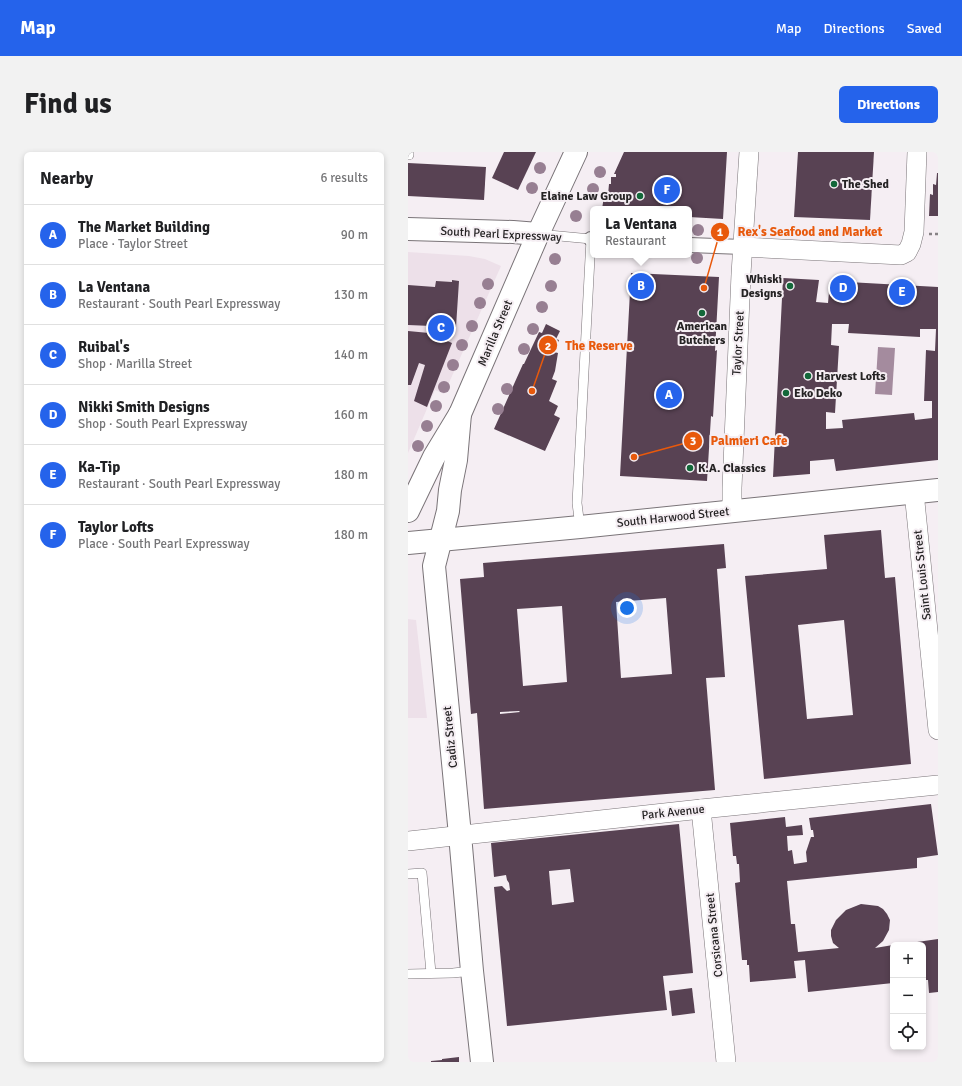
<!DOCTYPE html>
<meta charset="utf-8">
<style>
body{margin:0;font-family:Signika,sans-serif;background:#f2f2f2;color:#202124}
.controls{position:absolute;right:12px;bottom:12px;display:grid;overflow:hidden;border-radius:6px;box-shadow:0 2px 6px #0003}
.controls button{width:36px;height:36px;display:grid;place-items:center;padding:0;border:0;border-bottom:1px solid #e0e0e0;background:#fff;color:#202124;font:20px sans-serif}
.you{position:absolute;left:219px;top:456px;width:14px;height:14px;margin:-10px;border:3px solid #fff;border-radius:50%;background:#1a73e8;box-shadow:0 0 0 6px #1a73e833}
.badge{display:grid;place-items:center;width:26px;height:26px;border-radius:50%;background:#2563eb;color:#fff;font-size:13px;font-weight:700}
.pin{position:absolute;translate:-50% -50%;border:2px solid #fff;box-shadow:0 1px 4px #0006}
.popup{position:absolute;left:182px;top:54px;width:102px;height:52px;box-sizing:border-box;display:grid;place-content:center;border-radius:6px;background:#fff;filter:drop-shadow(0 1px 3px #0005);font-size:13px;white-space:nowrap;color:#757577}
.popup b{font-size:15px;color:#202124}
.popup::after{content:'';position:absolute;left:50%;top:100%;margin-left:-8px;border:8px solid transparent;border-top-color:#fff}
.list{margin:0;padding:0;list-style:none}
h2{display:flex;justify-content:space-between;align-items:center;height:52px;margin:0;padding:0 16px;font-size:17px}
h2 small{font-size:13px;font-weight:400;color:#757577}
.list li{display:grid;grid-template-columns:26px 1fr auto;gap:12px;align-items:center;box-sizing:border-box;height:60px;padding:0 16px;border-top:1px solid #e0e0e0}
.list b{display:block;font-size:15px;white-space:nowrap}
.list p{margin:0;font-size:13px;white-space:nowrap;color:#757577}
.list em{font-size:13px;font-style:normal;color:#757577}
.icon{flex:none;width:22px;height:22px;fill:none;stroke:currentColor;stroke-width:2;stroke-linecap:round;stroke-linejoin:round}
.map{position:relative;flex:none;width:530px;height:910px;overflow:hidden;border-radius:6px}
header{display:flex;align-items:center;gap:24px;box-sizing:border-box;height:56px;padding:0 20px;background:#2563eb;color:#fff}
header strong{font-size:19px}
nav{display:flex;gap:22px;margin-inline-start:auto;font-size:14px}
.intro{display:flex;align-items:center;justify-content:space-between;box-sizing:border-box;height:96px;padding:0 24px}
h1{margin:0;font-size:28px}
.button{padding:10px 18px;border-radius:6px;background:#2563eb;color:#fff;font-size:14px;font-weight:700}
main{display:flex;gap:24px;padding:0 24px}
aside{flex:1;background:#fff;border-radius:6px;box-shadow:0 2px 6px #0003}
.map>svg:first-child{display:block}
</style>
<header>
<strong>Map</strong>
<nav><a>Map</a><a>Directions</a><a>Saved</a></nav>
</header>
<div class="intro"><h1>Find us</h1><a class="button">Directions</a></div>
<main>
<aside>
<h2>Nearby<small>6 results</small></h2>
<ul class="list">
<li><span class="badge">A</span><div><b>The Market Building</b><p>Place · Taylor Street</p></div><em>90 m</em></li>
<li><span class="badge">B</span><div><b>La Ventana</b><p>Restaurant · South Pearl Expressway</p></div><em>130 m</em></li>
<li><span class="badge">C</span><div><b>Ruibal's</b><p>Shop · Marilla Street</p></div><em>140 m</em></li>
<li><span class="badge">D</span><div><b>Nikki Smith Designs</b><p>Shop · South Pearl Expressway</p></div><em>160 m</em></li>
<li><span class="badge">E</span><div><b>Ka-Tip</b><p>Restaurant · South Pearl Expressway</p></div><em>180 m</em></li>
<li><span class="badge">F</span><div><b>Taylor Lofts</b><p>Place · South Pearl Expressway</p></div><em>180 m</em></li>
</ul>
</aside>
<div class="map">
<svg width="530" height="910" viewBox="0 0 530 910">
<rect width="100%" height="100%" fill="#f5eef3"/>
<g fill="#ede0e9">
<polygon points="0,100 61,104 77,107 93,114 36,242 27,238 0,301"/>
<polygon points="0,467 8,468 19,566 0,566"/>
</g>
<polygon fill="#a48b9e" points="470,195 487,196 484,243 467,242"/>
<g fill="#584253" fill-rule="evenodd">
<polygon points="96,0 128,0 110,38 84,26"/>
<polygon points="216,0 319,0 315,67 281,65 281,57 194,57 196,44 200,43 201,32 203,32 203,25 208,25 208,22 206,22"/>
<polygon points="390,0 466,0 462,68 386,65"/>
<polygon points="0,11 78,15 76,48 0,44"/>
<polygon points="529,21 530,21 530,64 521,64 522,42 525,43 525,32 528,33"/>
<polygon points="223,121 311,125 307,199 309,198 305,265 303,264 299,329 212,324"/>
<path d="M375,126L411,128L408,150L420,151L422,129L530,135V308L428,319L426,307L402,309V322L365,325ZM424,172H441L440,181L512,185V177H528L527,199L518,198L516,249H524V266L507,268L506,261L434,268L435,276L418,277V260L427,261L431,194L423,193Z"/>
<polygon points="44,128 51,129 48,175 0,173 0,133 27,135 28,129 44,130"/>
<polygon points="138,172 152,179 148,187 151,188 146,200 150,201 147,219 144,227 149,229 141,249 150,254 146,263 152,266 137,299 86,277 115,212 116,212 131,180 134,181"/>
<polygon points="0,179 21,181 44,191 19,255 6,249 17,213 11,211 3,233 0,233"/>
<path d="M473,378L477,426L487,425L503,612L356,627L337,424L419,417L416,383ZM436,468L445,563L399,567L390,473Z"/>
<path d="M316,392L318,416L309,417L317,525L298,526L307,638L76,657L69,561L63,562L52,427L76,425L75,411ZM258,446L264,522L213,526L208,450ZM154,454L159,530L115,534L109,457ZM111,559L112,560L92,562V560Z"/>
<polygon points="523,652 530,703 509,706 509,716 379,729 383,772 387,772 390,800 431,796 425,791 423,784 423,778 428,768 438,758 453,752 470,754 475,757 479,762 482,768 481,778 475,789 467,796 485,793 485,831 400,840 397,808 386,809 388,826 342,830 341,813 339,813 339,808 334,808 327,731 332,730 331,712 329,712 328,704 325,704 322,671 377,665 378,675 394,673 395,683 379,684 380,699 384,698 386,712 399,710 398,700 403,685 406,685 405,678 403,678 401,666"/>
<path d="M271,672L285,821L255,824L259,858L99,874L86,735L94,734L99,739L102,738L101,731L99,728L98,723L86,725L83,691ZM162,717L166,750L144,753L141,719Z"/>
<polygon points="530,787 530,840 521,841 520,828 515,828 515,793 495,793 495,792"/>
<polygon points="284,836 287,861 264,864 261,839"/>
<polygon points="51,905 51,910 23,910 23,909 34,908 34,907"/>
</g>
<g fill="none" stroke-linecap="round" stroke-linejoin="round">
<g stroke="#7a7478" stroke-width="10">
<g id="service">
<polyline points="1,3 1,0"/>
<polyline points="130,82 183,87 169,351 172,375"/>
<polyline points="0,722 14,721 23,821"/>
<polyline points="0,822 45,821 64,819"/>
</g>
</g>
<g stroke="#7a7478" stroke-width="16">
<g id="pedestrian">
<polyline points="183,87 185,87"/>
<polyline points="281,93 335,95"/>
</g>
</g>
<g stroke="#7a7478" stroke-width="20">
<g id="minor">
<polyline points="335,95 493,103 499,100 503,92 506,80 509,0"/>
<polyline points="506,340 530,578"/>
<polyline points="324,359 324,336 333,122 341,0"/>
<polyline points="293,657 318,910"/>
<polyline points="0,689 293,657 530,633"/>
</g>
</g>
<g stroke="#7a7478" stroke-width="24">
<polyline id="tertiary" points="0,77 105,80 130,82"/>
</g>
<g stroke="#7a7478" stroke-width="24">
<g id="secondary">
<polyline points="52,262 48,308 42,338 40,359 26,414 52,683 64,819 74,910"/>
<polyline points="0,359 26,305 52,262 130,82 168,0"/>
<polyline points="0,391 172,375 530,338"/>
</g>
</g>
<polyline stroke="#878285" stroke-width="2.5" stroke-dasharray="3 3" stroke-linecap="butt" points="521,82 530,82"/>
<use href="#service" stroke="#fff" stroke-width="9"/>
<use href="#pedestrian" stroke="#fff" stroke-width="14"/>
<use href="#minor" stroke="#fff" stroke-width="19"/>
<use href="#tertiary" stroke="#fff" stroke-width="22"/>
<use href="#secondary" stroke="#fff" stroke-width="22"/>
</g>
<g fill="#977f92">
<circle cx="132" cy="16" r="6"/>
<circle cx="192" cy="20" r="6"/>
<circle cx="124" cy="36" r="6"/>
<circle cx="185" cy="37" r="6"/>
<circle cx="168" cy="64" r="6"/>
<circle cx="290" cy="78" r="6"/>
<circle cx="289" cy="106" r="6"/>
<circle cx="147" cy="107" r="6"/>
<circle cx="80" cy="132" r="6"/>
<circle cx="143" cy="134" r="6"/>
<circle cx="72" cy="151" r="6"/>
<circle cx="134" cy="155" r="6"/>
<circle cx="64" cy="174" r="6"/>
<circle cx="125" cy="177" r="6"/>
<circle cx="54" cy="193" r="6"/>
<circle cx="116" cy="197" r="6"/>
<circle cx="45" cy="213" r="6"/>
<circle cx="36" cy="235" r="6"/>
<circle cx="99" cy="237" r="6"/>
<circle cx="28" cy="254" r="6"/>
<circle cx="90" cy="257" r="6"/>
<circle cx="19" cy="274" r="6"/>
<circle cx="10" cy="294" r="6"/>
</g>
<g fill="#13683a" stroke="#f5eef3" stroke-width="1.5">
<circle cx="426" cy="32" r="4"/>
<circle cx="232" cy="44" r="4"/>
<circle cx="382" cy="134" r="4"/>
<circle cx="294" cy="161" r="4"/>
<circle cx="400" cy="224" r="4"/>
<circle cx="378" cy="241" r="4"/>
<circle cx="282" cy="316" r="4"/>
</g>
<g text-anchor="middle" stroke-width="4" stroke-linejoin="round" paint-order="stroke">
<g font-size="12" font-weight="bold" fill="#252324" stroke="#f5eef3" text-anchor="start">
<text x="434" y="36">The Shed</text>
<text x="224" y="48" text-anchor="end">Elaine Law Group</text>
<text x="374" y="131" text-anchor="end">Whiski<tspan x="374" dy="14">Designs</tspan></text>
<text x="294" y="178" text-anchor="middle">American<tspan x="294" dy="14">Butchers</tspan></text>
<text x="408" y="228">Harvest Lofts</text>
<text x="386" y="245">Eko Deko</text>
<text x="290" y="320">K.A. Classics</text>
</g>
<g font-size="12" fill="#252324" stroke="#f5eef3">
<text transform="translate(93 82) rotate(3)" y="4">South Pearl Expressway</text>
<text transform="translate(87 181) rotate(-67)" y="4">Marilla Street</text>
<text transform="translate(330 191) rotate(-87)" y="4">Taylor Street</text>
<text transform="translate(265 365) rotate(-6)" y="4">South Harwood Street</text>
<text transform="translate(514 423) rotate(-96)" y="4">Saint Louis Street</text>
<text transform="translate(42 585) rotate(-96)" y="4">Cadiz Street</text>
<text transform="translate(265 660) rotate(-6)" y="4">Park Avenue</text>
<text transform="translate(306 783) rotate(-96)" y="4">Corsicana Street</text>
</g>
</g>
<path fill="none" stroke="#e8590c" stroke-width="1.5" d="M296 136L312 80M124 239L140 193M226 305L285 289"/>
<g fill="#e8590c" stroke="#f5eef3" stroke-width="1.5">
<circle cx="296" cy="136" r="4"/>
<circle cx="124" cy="239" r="4"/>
<circle cx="226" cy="305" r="4"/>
<circle cx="312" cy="80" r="10"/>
<circle cx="140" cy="193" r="10"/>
<circle cx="285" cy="289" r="10"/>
</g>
<g font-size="12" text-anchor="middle" font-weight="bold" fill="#fff">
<text x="312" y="84">1</text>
<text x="140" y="198">2</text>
<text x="285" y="293">3</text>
</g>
<g font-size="13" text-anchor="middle" font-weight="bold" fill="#e8590c" stroke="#f5eef3" stroke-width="4" stroke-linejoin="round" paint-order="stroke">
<text x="402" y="84">Rex's Seafood and Market</text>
<text x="191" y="198">The Reserve</text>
<text x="341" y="293">Palmieri Cafe</text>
</g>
</svg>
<div class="controls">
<button>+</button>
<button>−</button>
<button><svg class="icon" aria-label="locate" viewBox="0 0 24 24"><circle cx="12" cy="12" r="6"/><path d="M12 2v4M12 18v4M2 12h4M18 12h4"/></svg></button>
</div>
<div class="you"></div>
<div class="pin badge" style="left:261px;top:243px">A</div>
<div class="pin badge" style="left:233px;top:134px">B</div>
<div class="popup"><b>La Ventana</b>Restaurant</div>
<div class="pin badge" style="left:33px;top:176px">C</div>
<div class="pin badge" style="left:435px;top:136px">D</div>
<div class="pin badge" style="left:494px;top:140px">E</div>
<div class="pin badge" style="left:259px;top:38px">F</div>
</div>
</main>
